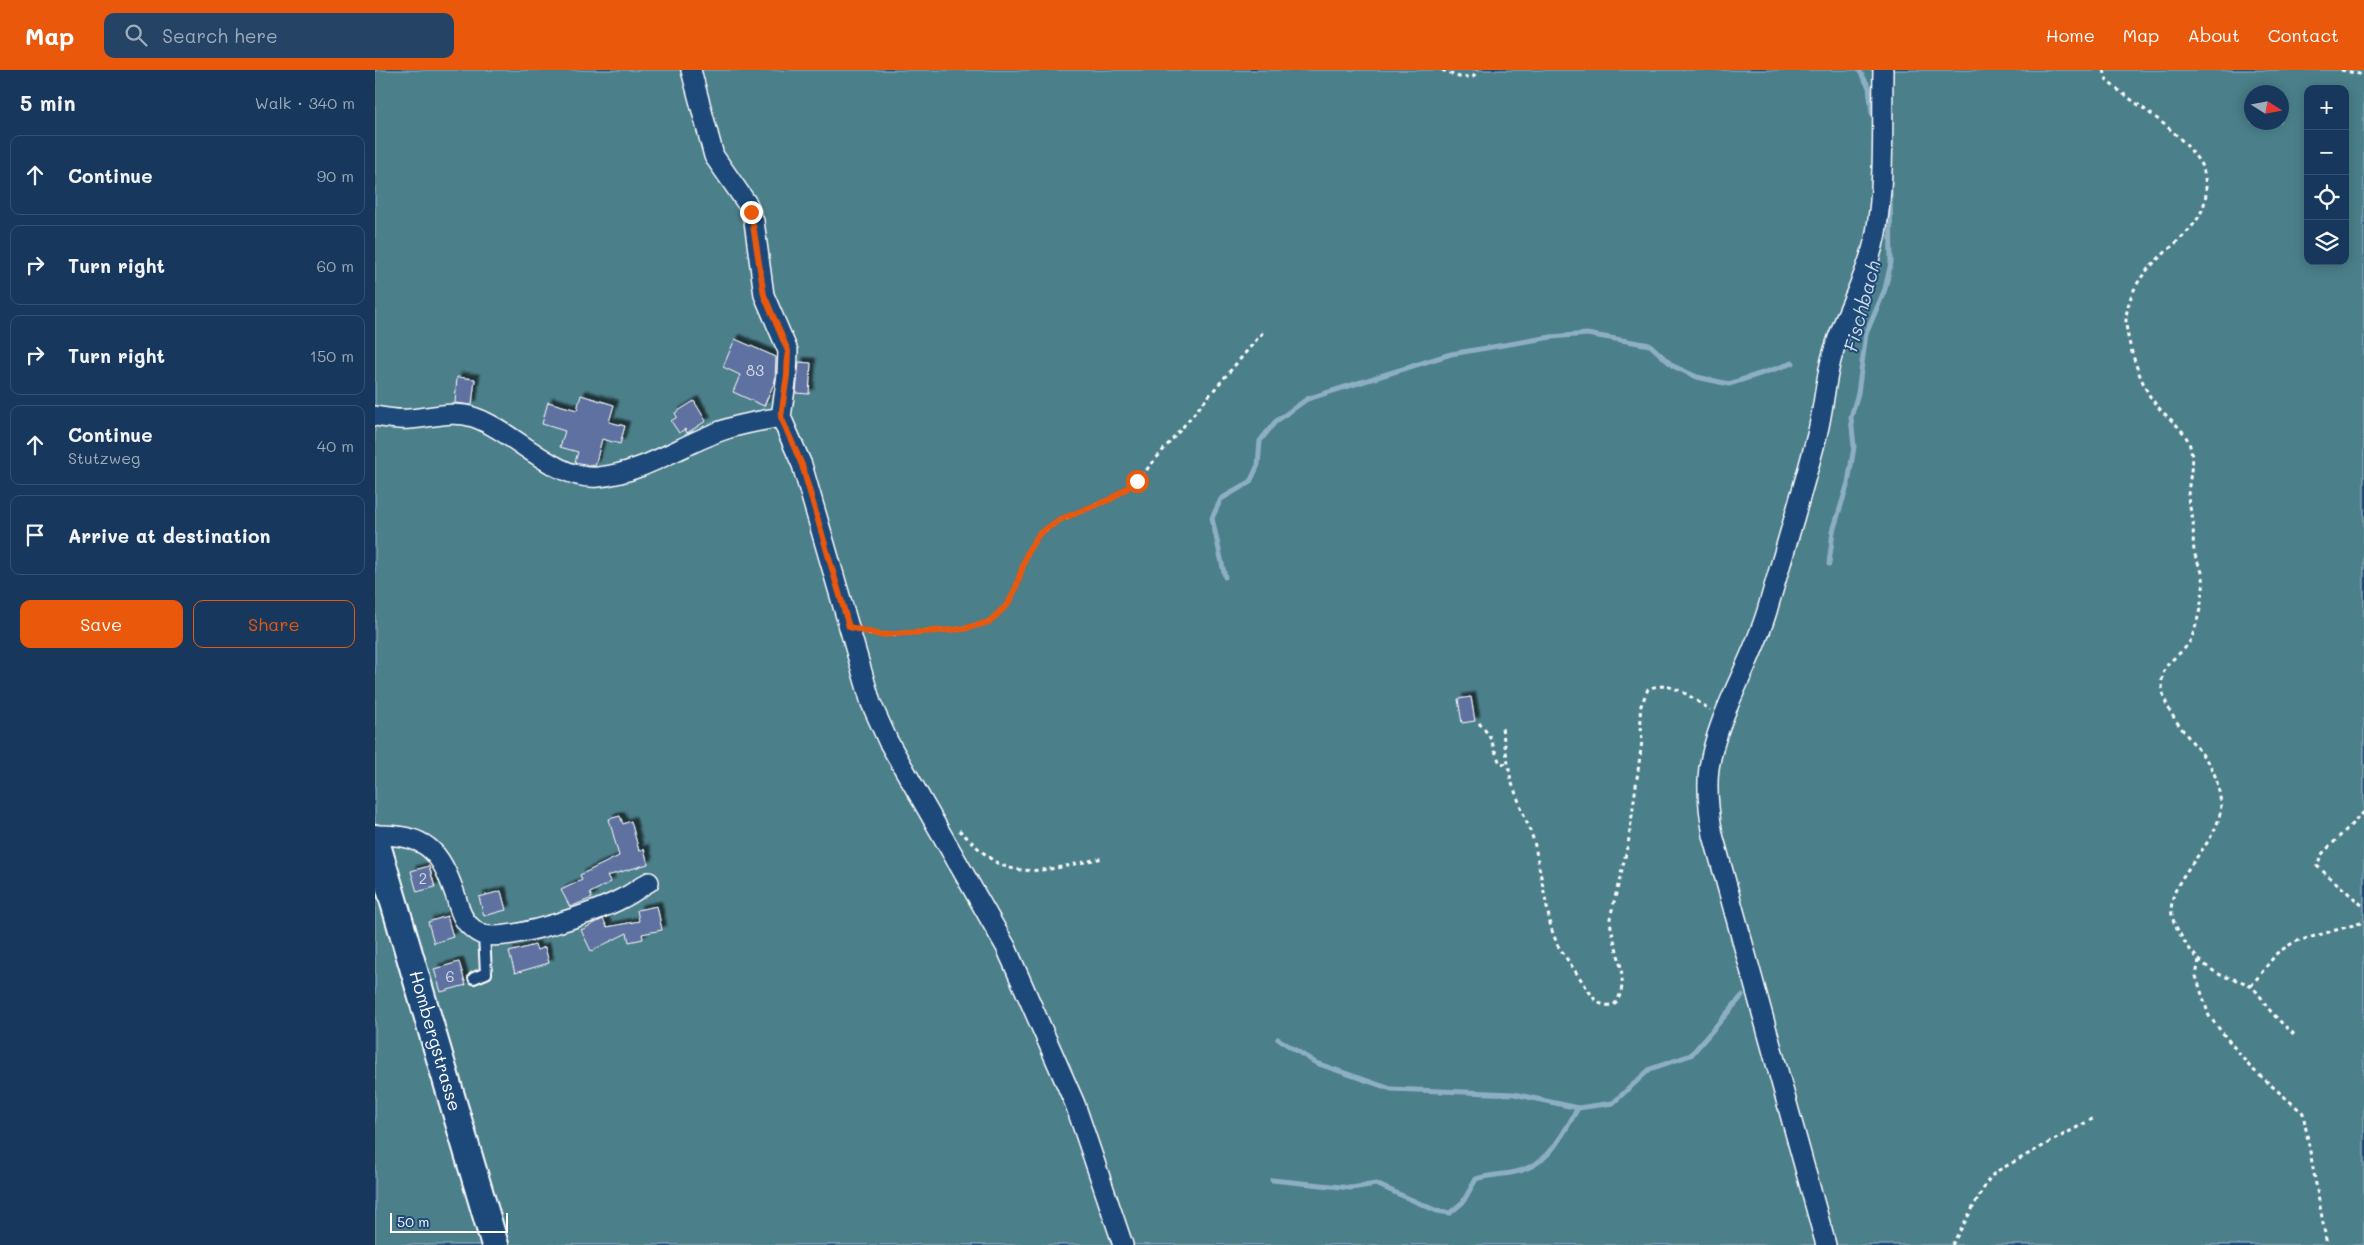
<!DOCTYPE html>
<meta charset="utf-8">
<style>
body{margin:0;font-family:Mali,sans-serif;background:#244365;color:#f1f3f6}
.controls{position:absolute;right:15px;top:15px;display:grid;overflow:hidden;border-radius:10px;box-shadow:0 2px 12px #0003}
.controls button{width:45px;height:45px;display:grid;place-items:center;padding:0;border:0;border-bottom:1px solid #365272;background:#17385c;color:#f1f3f6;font:25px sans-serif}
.compass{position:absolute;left:1869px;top:15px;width:45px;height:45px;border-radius:50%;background:#17385c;box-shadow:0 2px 12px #0003;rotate:101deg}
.scale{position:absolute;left:15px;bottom:12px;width:118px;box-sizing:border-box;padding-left:5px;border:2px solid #fff;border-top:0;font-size:14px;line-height:18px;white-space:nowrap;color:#fff;-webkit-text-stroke:4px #1f4a7a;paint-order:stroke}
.stop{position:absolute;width:15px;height:15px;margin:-11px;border:4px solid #ea580c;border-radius:50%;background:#fff}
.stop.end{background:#ea580c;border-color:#fff;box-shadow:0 1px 5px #0008}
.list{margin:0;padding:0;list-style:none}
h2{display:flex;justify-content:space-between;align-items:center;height:65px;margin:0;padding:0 20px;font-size:21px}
h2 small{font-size:16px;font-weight:400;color:#9eacbb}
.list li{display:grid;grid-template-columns:32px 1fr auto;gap:15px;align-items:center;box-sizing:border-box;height:80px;margin:0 10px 10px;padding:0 10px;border:1px solid #365272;border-radius:10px}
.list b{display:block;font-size:19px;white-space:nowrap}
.list p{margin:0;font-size:16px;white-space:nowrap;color:#9eacbb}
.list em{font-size:16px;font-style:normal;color:#9eacbb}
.actions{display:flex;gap:10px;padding:15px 20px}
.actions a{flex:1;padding:11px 0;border:1px solid #ea580c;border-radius:10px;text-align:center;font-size:18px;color:#ea580c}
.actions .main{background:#ea580c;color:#fff}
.icon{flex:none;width:28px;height:28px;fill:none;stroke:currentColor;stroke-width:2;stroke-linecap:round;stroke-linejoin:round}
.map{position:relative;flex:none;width:1989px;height:1175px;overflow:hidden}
header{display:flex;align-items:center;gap:30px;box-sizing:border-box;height:70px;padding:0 25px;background:#ea580c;color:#fff}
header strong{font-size:24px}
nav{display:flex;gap:28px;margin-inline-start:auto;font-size:18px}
.search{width:350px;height:45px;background:#244365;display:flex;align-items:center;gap:12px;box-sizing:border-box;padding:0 18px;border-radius:10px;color:#9eacbb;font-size:19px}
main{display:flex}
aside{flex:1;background:#17385c}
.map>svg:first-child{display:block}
</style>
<header>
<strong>Map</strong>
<div class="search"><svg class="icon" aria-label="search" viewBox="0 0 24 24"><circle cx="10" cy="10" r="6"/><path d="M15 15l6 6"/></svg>Search here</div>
<nav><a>Home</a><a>Map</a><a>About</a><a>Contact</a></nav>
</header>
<main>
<aside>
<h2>5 min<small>Walk · 340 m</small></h2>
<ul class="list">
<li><svg class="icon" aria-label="ahead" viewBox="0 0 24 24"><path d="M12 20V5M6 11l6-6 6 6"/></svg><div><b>Continue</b></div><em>90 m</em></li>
<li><svg class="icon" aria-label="right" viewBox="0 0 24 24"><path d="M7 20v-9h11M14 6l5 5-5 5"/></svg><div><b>Turn right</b></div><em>60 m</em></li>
<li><svg class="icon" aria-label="right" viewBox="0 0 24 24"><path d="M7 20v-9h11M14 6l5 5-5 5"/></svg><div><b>Turn right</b></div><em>150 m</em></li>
<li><svg class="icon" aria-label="ahead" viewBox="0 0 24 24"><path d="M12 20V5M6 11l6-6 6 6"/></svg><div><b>Continue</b><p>Stutzweg</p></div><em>40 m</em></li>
<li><svg class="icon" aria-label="arrive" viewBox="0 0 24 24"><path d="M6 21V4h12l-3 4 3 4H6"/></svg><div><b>Arrive at destination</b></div></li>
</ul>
<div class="actions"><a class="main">Save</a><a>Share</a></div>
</aside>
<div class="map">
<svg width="1989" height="1175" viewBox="0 0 1989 1175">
<defs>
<filter id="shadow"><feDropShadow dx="4.5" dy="-4.5" stdDeviation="1" flood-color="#0009"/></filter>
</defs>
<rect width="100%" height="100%" fill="#1f4a7a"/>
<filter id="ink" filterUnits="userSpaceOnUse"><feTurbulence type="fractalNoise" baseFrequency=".02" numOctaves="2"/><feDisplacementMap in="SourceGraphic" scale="10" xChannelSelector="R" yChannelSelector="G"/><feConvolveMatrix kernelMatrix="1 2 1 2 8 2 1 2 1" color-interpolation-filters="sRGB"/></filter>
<g filter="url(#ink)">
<path fill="#4c7f8a" stroke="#a6bfc4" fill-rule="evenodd" d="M0,0H1989V1175H0ZM1933,19H1970V191H1933ZM1876,22H1906V52H1876Z"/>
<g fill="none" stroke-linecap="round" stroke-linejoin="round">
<g stroke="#8dafc4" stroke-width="5">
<polyline points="1484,0 1494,17 1497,43"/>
<polyline points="1454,494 1458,461 1473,413 1479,377 1476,347 1483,323 1491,264 1510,219 1516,193 1515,119"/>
<polyline points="850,507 837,448 846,429 875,412 883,395 885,371 900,352 932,329 1076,284 1176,267 1212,264 1275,275 1298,296 1322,307 1354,314 1418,293"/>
<polyline points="903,969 941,993 1016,1019 1139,1024 1203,1038 1238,1033 1275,999 1316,985 1367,926"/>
<path d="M897,1110L976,1118L1001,1114L1062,1141L1075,1143L1088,1132L1101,1109C1113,1105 1124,1105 1136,1103C1174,1096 1185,1069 1203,1038"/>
</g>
</g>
<g fill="#5e71a1" stroke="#fff" filter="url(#shadow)">
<polygon points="360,269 401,287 400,311 389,336 358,322 365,305 348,297"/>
<polygon points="424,292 436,293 434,324 421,323"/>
<polygon points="82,307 100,309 97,335 80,333"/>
<polygon points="206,325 239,335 234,352 250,356 245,374 227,369 220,396 200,392 203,382 185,377 190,361 167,354 173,332 202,340"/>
<polygon points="319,331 331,351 312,363 310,359 304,363 296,351 302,347 300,343"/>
<polygon points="1096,627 1100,651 1087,653 1083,629"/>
<polygon points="245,746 248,754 256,751 264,781 269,779 273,794 232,806 236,812 215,823 217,828 195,837 186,820 207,810 205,805 244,786 234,749"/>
<polygon points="54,796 60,817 42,822 36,801"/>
<polygon points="126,821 131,840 109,846 104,827"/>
<polygon points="282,836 287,860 267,864 268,869 254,872 252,863 216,881 206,860 228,849 232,857 264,851 262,840"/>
<polygon points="72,846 78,867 59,873 53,852"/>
<polygon points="160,875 162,880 170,877 174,893 140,903 134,882"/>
<polygon points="84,892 91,915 66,922 59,899"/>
</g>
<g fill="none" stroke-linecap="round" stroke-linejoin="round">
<g stroke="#fff" stroke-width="14">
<polyline id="lane" points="99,908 111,903 109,865"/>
</g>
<g stroke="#fff" stroke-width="22">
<g id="street">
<polyline points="316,0 339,86 373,135 379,151 389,225 413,281 412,305 406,347 427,395 496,633 513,671 631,877 700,1034 748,1175"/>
<path d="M0,346C11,348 23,350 34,349C55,348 77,340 98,347C138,360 180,411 223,407C267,403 303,377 343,362C363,354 385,351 406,347"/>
<path d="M0,765C52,764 65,780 81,827C84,838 87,850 96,857C99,860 105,864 109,865C137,871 222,842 248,828C257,824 265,817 274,812"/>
<path d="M1451,1175L1338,765C1334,743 1331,721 1334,698C1343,642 1376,595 1392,541C1409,482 1427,424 1442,365C1449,338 1450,309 1458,283C1470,242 1493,205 1501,163C1510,109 1507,54 1508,0"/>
</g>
</g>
<g stroke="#fff" stroke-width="30">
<polyline id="secondary" points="0,768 120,1175"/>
</g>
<g stroke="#fff" stroke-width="3" stroke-dasharray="4 4" stroke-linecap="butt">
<polyline points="1067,0 1084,7 1098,7 1103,0"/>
<path d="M1729,0L1732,11C1762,36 1801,57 1823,90C1829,98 1830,107 1831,117C1833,160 1787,177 1766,208C1758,219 1751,237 1751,251C1751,270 1767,318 1779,332C1790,347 1810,358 1815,376C1820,393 1813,412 1813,428C1814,436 1817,443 1818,451C1819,462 1817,474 1820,485C1822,492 1827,499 1828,507C1830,521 1822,556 1816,569C1810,583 1791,590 1788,604C1780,638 1819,670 1834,694C1841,704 1843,716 1845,727C1854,774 1782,809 1799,852C1809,875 1825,896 1848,906C1857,909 1868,911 1875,916C1883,921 1888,931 1893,938C1902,949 1912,958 1922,967"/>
<polyline points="1966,0 1989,5"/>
<polyline points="493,563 506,565 588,559 614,552 633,534 640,520 653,481 664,464 685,450 736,429 762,411 888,262"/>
<polyline points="1104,653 1114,665 1124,691 1126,694 1133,693"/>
<path d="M1127,658L1136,711L1159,771L1176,858L1183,876L1220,930C1226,935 1231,936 1239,935C1259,912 1236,874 1235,848L1253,775L1267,671L1265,638L1273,619C1296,609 1317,628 1335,640"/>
<polyline points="1989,742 1946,785 1942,796 1989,837"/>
<path d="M584,760C595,770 606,782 619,791C651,811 694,794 728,788"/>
<polyline points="1824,890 1821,906 1834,946 1875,997 1928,1043 1952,1175"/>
<polyline points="1876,916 1902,883 1919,872 1989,852"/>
<polyline points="1577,1175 1615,1107 1624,1100 1721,1047"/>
</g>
<use href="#lane" stroke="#1f4a7a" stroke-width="10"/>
<use href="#street" stroke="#1f4a7a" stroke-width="19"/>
<use href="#secondary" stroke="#1f4a7a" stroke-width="26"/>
</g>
</g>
<g fill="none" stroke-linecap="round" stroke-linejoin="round" filter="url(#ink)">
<polyline stroke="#ea580c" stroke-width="6" points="376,142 389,225 413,281 412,305 406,347 427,395 474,557 506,565 588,559 614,552 633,534 640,520 653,481 664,464 684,450 736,429 762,411"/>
</g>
<g text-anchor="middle" stroke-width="4" stroke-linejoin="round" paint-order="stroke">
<g font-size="15" fill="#d7dce8">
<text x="380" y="306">83</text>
<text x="48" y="814">2</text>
<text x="75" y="912">6</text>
</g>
<g font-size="18" fill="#fff" stroke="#1f4a7a">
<text transform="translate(60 971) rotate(74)" y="6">Hombergstrasse</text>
</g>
<g font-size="19" font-style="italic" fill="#d0dee6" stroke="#1f4a7a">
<text transform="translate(1487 236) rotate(-75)" y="7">Fischbach</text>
</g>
</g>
</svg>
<div class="controls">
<button>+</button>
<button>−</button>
<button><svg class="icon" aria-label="locate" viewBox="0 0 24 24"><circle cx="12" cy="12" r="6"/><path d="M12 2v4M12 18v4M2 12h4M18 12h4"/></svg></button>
<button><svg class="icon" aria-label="layers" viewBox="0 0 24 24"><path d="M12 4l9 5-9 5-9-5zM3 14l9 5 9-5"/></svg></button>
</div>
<svg class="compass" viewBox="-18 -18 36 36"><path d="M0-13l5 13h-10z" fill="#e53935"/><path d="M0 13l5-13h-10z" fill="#9eacbb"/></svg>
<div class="scale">50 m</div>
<div class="stop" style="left:762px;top:411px"></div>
<div class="stop end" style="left:376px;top:142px"></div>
</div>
</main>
